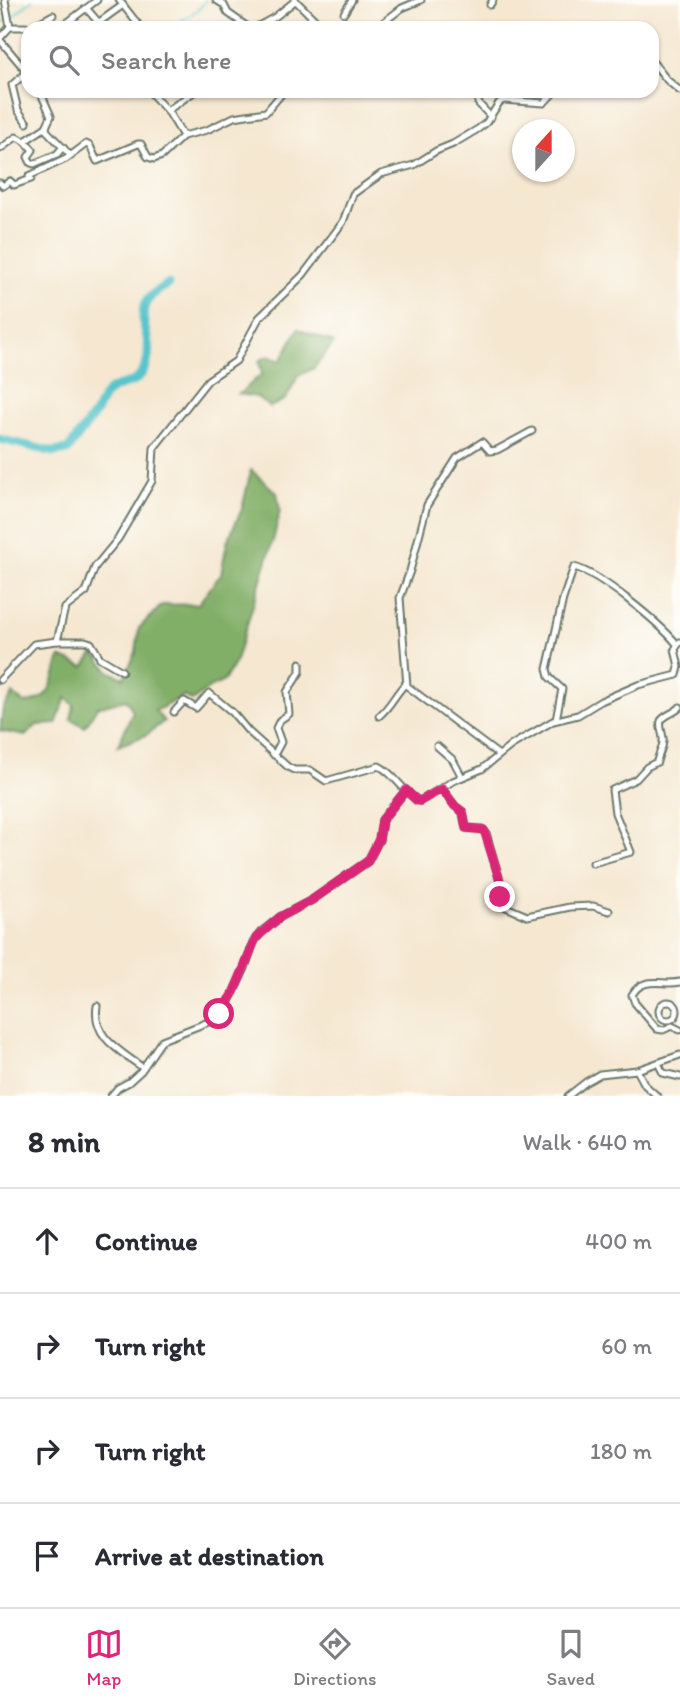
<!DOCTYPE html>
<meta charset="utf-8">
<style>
body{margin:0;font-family:Itim,sans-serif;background:#f2f2f3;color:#2b2b33}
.compass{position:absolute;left:512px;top:119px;width:63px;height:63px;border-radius:50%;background:#fff;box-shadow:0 2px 5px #0004;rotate:21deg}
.stop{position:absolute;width:21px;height:21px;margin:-16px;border:5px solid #db2777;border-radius:50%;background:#fff}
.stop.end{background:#db2777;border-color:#fff;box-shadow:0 2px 7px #0008}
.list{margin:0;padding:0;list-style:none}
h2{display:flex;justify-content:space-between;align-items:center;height:91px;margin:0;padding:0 28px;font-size:30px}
h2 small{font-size:23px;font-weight:400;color:#7c7c81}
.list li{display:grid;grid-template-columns:46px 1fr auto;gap:21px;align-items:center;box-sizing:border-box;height:105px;padding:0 28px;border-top:2px solid #e1e1e2}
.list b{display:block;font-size:26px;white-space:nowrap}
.list em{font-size:23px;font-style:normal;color:#7c7c81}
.icon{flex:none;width:38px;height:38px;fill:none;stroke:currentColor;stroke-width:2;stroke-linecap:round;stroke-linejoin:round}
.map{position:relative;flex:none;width:680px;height:1096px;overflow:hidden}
.search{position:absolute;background:#fff;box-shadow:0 2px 5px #0004;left:21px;right:21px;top:21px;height:77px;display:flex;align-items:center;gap:18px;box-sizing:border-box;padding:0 24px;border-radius:21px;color:#7c7c81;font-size:26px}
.sheet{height:511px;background:#fff}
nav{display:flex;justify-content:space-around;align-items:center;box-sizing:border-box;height:98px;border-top:2px solid #e1e1e2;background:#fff;font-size:19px;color:#7c7c81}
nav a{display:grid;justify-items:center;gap:4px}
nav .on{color:#db2777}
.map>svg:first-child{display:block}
</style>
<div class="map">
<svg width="680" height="1096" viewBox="0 0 680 1096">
<rect width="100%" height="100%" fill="#fdfcf7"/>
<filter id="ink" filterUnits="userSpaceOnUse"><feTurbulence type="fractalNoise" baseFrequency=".0143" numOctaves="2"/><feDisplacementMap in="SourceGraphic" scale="14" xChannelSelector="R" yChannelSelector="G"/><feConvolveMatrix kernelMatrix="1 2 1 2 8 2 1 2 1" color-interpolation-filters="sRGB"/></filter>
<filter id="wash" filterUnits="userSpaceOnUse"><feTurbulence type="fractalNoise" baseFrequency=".00686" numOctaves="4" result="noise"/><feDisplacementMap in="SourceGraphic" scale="28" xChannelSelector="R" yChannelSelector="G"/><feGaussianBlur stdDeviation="1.57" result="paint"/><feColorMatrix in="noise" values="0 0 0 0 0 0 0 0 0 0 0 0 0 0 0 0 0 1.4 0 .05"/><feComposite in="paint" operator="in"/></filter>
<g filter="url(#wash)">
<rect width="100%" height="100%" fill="#f5e7d0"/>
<g fill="#82af67" stroke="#50764e" stroke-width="2">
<polygon points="298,329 334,343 314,368 298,376 286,399 270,407 257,397 239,394 262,374 259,361 268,356 281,361"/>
<path d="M251,470L277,493L280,510L274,537L236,660L224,681L209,688L192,701L184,696L155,711L164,721L146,735L118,746L133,711L126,699L97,707L85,727L71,719L74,705L66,698L56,724L37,725L25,736L0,731L3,708L13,694L24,703C52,702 53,680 60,657L84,667L94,653L110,672L124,678L136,652L139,628L162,605L198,604L221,574L227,542L242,509Z"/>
</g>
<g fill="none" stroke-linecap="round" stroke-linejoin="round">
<g stroke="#58c5cc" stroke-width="2">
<polyline points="11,18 32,0"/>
<polyline points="181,21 199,9 206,0"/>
<polyline points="0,26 3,21 7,21"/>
</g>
<path stroke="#58c5cc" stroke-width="9" d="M0,439L53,452L68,450C77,437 88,424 97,410C100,404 103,396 108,392C124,379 136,390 146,365C158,331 120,310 168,284"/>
</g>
</g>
<g filter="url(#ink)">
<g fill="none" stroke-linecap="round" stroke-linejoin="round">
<g stroke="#6a786b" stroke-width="9">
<g id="street">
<polyline points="5,0 10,27"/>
<polyline points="119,0 141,28"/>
<polyline points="216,0 224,5 228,13 249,28"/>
<polyline points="295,0 316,21 327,28"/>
<polyline points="490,5 493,0"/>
<polyline points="87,9 99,23"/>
<polyline points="344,13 352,0"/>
<polyline points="60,28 97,0"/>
<polyline points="91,28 123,5"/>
<polyline points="255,28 275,17 296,0"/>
<polyline points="358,28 364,25 366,28"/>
<polyline points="376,28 402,8 421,0"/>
<polyline points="0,38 10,27 31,27 53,15"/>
<polyline points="0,40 27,72"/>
<polyline points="652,61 667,80 680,91"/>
<polyline points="40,91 51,116 46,127 47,131 71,156"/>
<polyline points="149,91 169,113 183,136 207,130 234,117 266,112 284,91"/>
<polyline points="479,91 478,103 491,117"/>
<polyline points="167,111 195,91"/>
<polyline points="27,123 18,110 12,85 27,72"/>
<polyline points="46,127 25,141 33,150 28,157 31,163 34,164 57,154 63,147"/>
<polyline points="0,149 16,137 25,141"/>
<polyline points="0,183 3,186 10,181 14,185 31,179 29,176 66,159 86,144 90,146 97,161 138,144 141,144 148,157 154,159 162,156 183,136"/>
<polyline points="57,641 65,608 86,592 95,567 118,539 152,481 154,448 208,380 236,361 259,318 303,275 343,222 353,194 381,174 414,165 436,151 453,144 478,129 486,123 499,103 503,100 544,103 555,91"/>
<polyline points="0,680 34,644 57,641 85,641 91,643 100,658 122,671"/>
<path d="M174,712L184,701L196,708L209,693L232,712L248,731L288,767L294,770H310L326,781L379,766C396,774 404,795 420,801L453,781L482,769L512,745L553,721L578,715L601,701L638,685L677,675L679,667L675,649L680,642"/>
<path d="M379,716C391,706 395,694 406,683"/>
<path d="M556,720L562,689L549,677L547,669L563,599L574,567C601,574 658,622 677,644"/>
<polyline points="437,746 453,760 462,777"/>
<polyline points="274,755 281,742 276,728 280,720 289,714 287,692 300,672 300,663"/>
<polyline points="499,755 407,686 400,598 410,571 427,505 457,458 482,442 490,451 497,450 532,431"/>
<polyline points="442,789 455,806 463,812 466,828 482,829 486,833 500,881 498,892 506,907 527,916 570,907 593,906 609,911"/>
<path d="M593,863L631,852L615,813L612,790L636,779L647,767L657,762C658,754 664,747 663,739C663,733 659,727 661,721C664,715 675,713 680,707"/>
<path d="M680,982C663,986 643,975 632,995L635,1003L657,1029L663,1030L672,1026L680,1030"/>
<circle cx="668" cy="1011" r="9"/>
<path d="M97,1006C92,1038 121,1051 143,1068"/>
<polyline points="658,1063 663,1073 680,1077"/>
<polyline points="637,1070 645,1085 657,1096"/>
<polyline points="111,1096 118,1088 129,1082 141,1071 162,1040 211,1021 226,1008 245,968 253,943 261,932 280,917 312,900 368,861 379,840 382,820 406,790"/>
<polyline points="568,1096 586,1082 600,1074 637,1070 680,1055"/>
</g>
</g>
<use href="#street" stroke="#fff" stroke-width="5"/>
</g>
</g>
<g fill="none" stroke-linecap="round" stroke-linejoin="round" filter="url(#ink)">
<polyline stroke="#db2777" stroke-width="9" points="219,1014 234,992 256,938 280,917 312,900 368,861 379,839 382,820 406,790 417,801 420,801 442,789 455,806 463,812 466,828 484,830 500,881 498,890 500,897"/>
</g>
</svg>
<svg class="compass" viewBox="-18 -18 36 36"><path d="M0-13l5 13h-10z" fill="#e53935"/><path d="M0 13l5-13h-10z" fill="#7c7c81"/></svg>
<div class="stop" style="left:219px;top:1014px"></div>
<div class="stop end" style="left:500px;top:897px"></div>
<div class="search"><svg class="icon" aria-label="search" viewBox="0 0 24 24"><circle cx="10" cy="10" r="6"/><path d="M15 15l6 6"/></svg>Search here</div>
</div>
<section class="sheet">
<h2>8 min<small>Walk · 640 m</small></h2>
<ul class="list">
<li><svg class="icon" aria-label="ahead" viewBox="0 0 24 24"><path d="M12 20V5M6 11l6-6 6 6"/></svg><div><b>Continue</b></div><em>400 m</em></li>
<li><svg class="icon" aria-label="right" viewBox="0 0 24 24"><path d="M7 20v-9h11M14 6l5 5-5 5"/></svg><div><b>Turn right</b></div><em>60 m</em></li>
<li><svg class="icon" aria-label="right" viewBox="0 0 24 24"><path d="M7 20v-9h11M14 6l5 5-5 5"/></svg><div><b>Turn right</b></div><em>180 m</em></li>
<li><svg class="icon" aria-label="arrive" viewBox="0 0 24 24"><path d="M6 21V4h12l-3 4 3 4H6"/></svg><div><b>Arrive at destination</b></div></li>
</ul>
</section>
<nav>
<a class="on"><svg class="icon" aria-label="map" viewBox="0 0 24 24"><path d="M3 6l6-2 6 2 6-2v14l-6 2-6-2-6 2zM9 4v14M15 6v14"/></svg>Map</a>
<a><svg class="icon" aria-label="directions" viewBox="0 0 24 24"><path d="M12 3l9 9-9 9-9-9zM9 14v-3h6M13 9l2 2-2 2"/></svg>Directions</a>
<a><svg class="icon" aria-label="saved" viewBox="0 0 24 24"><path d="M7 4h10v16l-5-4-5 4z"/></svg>Saved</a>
</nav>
